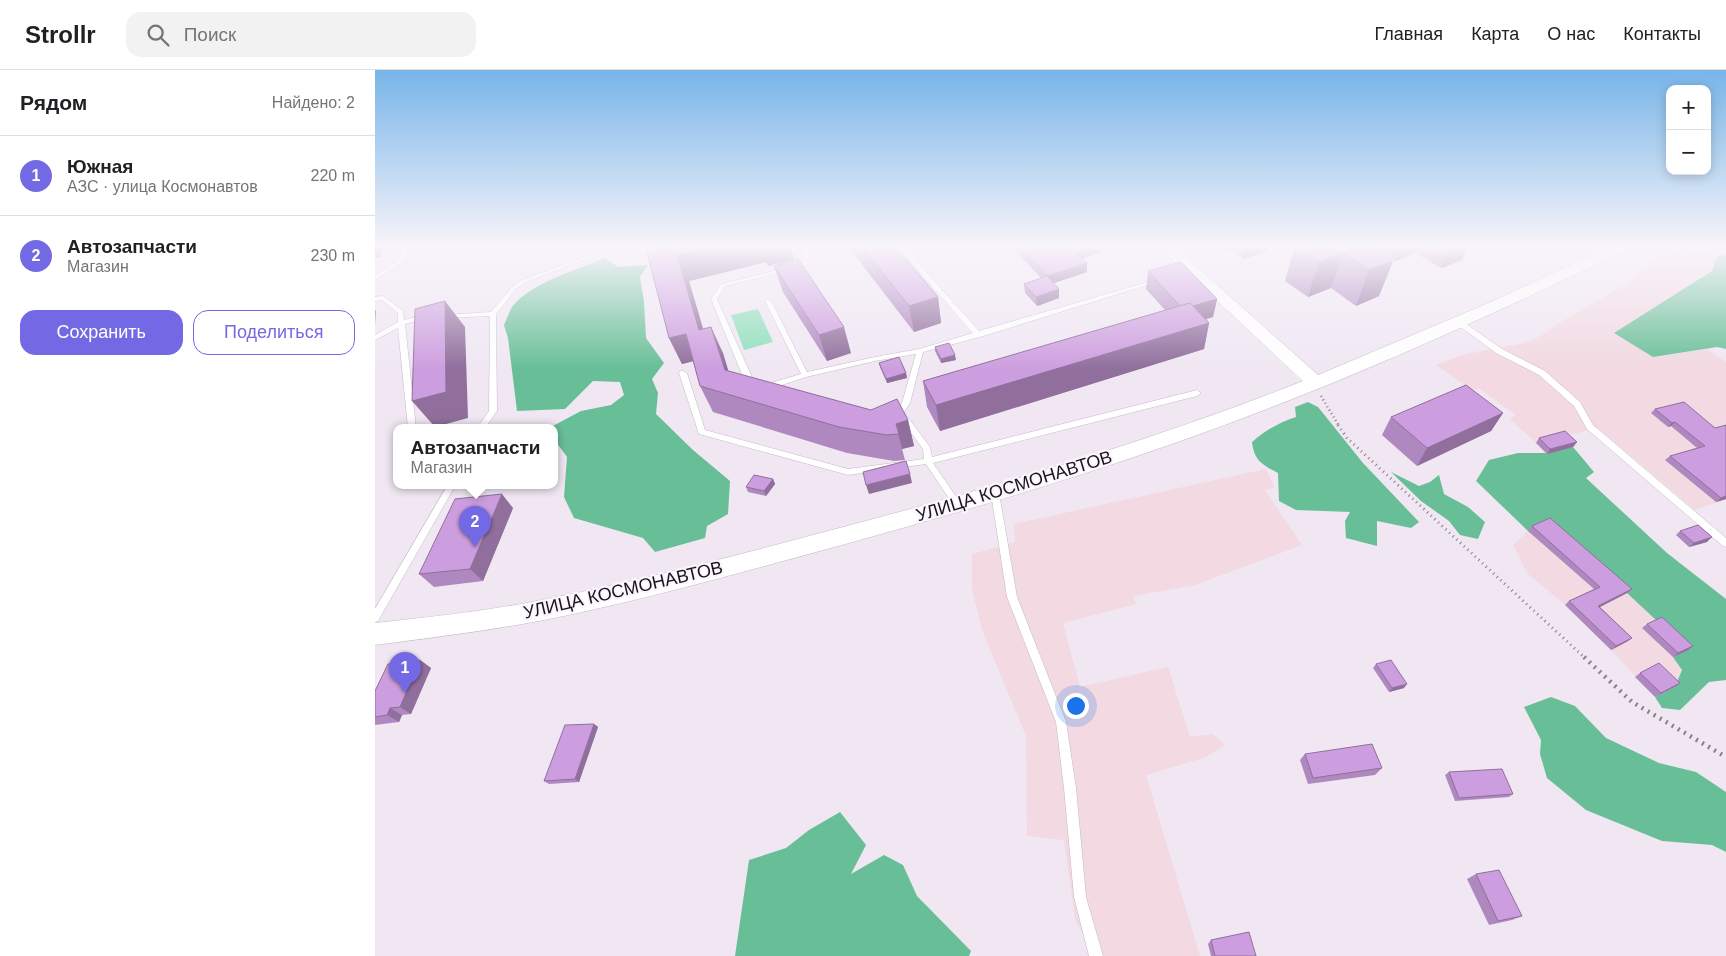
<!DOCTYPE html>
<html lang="ru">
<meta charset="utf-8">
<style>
body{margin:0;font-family:Arial,sans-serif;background:#f2f2f2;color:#202124}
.controls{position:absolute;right:15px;top:15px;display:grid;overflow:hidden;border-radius:10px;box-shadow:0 2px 12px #0003}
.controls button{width:45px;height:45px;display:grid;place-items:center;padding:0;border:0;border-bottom:1px solid #e0e0e0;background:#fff;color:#202124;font:25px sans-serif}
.you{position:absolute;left:700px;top:635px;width:18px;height:18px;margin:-12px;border:4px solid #fff;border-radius:50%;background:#1a73e8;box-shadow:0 0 0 8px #1a73e833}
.badge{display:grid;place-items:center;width:32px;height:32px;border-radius:50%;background:#7469e4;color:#fff;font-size:16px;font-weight:700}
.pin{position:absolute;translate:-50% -41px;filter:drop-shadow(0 1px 2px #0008)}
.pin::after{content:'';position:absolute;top:26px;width:18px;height:15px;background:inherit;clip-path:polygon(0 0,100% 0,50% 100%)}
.popup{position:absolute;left:18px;top:354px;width:165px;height:65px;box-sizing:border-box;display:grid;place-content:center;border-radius:10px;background:#fff;filter:drop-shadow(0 1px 4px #0005);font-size:16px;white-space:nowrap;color:#757577}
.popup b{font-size:19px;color:#202124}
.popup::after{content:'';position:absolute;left:50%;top:100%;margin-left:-10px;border:10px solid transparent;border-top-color:#fff}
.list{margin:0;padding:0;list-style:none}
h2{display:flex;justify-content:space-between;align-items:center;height:65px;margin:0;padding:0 20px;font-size:21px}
h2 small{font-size:16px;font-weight:400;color:#757577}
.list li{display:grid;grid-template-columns:32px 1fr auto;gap:15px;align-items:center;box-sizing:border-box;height:80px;padding:0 20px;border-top:1px solid #e0e0e0}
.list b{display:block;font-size:19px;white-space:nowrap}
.list p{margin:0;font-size:16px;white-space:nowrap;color:#757577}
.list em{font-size:16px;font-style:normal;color:#757577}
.actions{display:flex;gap:10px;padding:15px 20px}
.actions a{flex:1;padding:11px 0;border:1px solid #7469e4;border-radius:15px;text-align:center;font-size:18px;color:#7469e4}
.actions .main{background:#7469e4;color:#fff}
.icon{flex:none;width:28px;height:28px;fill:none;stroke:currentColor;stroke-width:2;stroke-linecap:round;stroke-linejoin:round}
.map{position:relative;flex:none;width:1351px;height:886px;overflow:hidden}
header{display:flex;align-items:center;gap:30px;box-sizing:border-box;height:70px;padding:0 25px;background:#fff;border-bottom:1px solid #e0e0e0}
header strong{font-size:24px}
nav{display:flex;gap:28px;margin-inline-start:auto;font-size:18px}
.search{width:350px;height:45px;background:#f2f2f2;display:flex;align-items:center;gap:12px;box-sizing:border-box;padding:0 18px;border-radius:15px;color:#757577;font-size:19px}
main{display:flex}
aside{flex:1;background:#fff}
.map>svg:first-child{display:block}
</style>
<header>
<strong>Strollr</strong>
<div class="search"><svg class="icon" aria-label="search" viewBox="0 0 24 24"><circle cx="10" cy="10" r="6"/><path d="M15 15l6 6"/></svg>Поиск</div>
<nav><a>Главная</a><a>Карта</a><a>О нас</a><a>Контакты</a></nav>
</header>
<main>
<aside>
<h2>Рядом<small>Найдено: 2</small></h2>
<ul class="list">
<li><span class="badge">1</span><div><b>Южная</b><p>АЗС · улица Космонавтов</p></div><em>220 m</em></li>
<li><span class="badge">2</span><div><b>Автозапчасти</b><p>Магазин</p></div><em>230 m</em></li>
</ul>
<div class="actions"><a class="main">Сохранить</a><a>Поделиться</a></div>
</aside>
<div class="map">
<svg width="1351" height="886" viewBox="0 0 1351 886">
<rect width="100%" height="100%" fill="#f0e7f3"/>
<g fill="#f2d9e2">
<polygon points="1309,179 1342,186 1337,201 1240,263 1278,287 1332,279 1351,292 1351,429 1320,440 1223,358 1161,373 1135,349 1141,345 1105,319 1097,320 1061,295 1090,284 1144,274 1166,266 1184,253 1253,213 1284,187"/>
<polygon points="891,399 900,418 890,420 927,475 820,515 758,526 761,534 688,553 705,617 793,597 815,667 838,664 850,675 829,688 771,705 825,886 719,886 700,849 689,770 652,766 651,666 607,560 597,519 597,484 640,472 639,454"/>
<polygon points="1153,461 1252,523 1313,580 1307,600 1300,617 1280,627 1236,580 1190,535 1152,503 1138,475"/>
</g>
<polygon fill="#8cdfb8" points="383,239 398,272 369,280 356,245"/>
<g fill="#68bf97">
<polygon points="1351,185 1351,279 1342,277 1278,287 1239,263 1337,201 1342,186"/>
<path d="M230,188L243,197L273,195L265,207L269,232L271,268L289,293L277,309L283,323L281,344L318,380L355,411L353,444L332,456L330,468L280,482L268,468L199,448L189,427L192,387L179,369V358H174L206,341L236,335L249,325L245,312L218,311L190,339L142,341L133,268L129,255C132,249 134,242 137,237C156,212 203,200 230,188Z"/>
<path d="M933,332L943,337L988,393L1044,452L1036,458L1002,451V476L971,468L970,451L975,442L921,440L904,431L903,403C888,395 879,391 877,372C891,360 903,353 921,347L920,337Z"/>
<polygon points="1198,377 1219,402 1211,408 1292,483 1351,529 1351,610 1334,612 1305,640 1287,638 1280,627 1300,617 1307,600 1298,587 1312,579 1252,523 1153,461 1101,411 1114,390 1143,383 1171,383"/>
<polygon points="1016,402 1044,416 1055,412 1064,405 1069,424 1093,437 1110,452 1103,469 1085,465 1074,451 1046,431"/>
<polygon points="1176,627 1200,636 1231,668 1284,693 1321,702 1351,722 1351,782 1337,775 1287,771 1211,740 1172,708 1165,684 1166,670 1149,637"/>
<polygon points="465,742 491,775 476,804 509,785 528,795 542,826 596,881 594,886 360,886 374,790 411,778 434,760"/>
</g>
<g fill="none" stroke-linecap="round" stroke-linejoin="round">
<g stroke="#c1b9c4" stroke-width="1">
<g id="service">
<polygon points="27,175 33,175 31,190 0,210 0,205 26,188"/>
<polygon points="240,175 247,175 149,213 141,219 121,244 122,341 110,358 102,358 114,341 115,246 70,248 68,247 68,245 116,242 137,217 145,211"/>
<polygon points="426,175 432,175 435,187 432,196 350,216 342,229 380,314 379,316 373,316 370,312 336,229 346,214 427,194 429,187"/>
<polygon points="521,175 527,175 604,261 780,210 784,210 785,211 605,267 548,282 535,333 529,342 555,377 557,387 822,320 826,323 822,326 558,393 586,434 585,436 579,436 551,394 473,405 324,364 304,303 305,301 308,301 312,303 330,360 473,399 549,389 548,379 521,342 527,333 541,284 500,291 431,307 392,320 388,317 389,315 426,304 390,231 391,230 393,229 396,231 432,302 500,287 544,279 598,263"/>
<polygon points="827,175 835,175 798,186 795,184"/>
<polygon points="8,226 28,241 29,250 50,245 53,247 52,248 30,254 41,358 33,358 23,258 0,270 0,265 23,252 23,243 7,230 0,231 0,227"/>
<polygon points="1083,251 1087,251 1127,279 1170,301 1205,332 1218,355 1351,468 1351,477 1348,476 1212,359 1199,336 1164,305 1121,283 1083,255"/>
<polygon points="72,416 80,416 3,551 0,552 0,539"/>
<polygon points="620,420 624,423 642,527 691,652 701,718 711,827 728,886 714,886 699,827 689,718 681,652 632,527 616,423"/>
</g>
</g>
<g stroke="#c1b9c4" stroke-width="1">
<path id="tertiary" d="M782,175H797L943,305L1116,232L1239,175H1257L1255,178C1106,251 954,319 797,374C689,412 578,444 467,475C367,502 266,531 164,551C110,561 55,568 0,575V553C56,547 112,541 167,530C270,510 371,483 472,456C627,415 779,370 928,311Z"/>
</g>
<g stroke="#88818a" stroke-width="2.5" stroke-dasharray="1 3" stroke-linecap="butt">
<polyline points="770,175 775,180"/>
<polyline points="946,326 964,356"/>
</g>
<polyline stroke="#88818a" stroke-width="3" stroke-dasharray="1 4" stroke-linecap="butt" points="963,355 972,368 1210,588"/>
<polyline stroke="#88818a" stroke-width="4.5" stroke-dasharray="2 5" stroke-linecap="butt" points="1209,587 1257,632 1351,687"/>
<use href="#service" fill="#fff" fill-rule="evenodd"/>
<use href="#tertiary" fill="#fff" fill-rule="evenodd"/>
</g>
<g fill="#b088c0">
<polygon points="293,175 415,175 419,189 393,196 391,192 314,211 328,259 348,283 353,301 533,350 539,376 527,379 530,390 519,391 472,383 338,342 325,316 318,291 307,294 294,268 294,177"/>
<polygon points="472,175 519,175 563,227 566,253 539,262"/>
<polygon points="635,175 725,175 724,183 707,189 712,193 712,202 679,213 684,228 662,236 650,223 649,214 666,208"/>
<polygon points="842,175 894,175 893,181 868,189 857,179 850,181"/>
<polygon points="920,175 968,183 1018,191 1004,226 981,236 956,218 933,227 910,211"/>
<polygon points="996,175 1094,175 1087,190 1066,198 1041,183 1020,191 996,176"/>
<polygon points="399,196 476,283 452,291 408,222"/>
<polygon points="773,201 842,229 838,247 831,249 834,253 829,279 565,361 552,337 548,311 790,240 771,219"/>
<polygon points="560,277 581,290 566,293 560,281"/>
<polygon points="504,293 531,303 532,308 512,313 505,297"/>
<polygon points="1280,339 1340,358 1351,429 1341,432 1290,390 1295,386 1322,378 1296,356 1293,357 1276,343"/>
<polygon points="1128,343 1116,361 1042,396 1007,365 1016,347"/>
<polygon points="1164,368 1202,372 1198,377 1172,384 1161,373"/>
<polygon points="398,409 400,414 391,426 373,422 371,417"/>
<polygon points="138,438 108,511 59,517 44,504"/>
<polygon points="1157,456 1257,519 1252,523 1225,537 1257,568 1253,571 1236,580 1190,535 1194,531 1219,519 1153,461"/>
<polygon points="1305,461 1332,472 1314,477 1301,465"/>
<polygon points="1272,554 1318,576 1313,580 1298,587 1267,558"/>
<polygon points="45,590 56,598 36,644 27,645 24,652 0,655 0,621"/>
<polygon points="1001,594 1029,618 1014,622 998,598"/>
<polygon points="1265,603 1305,613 1280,627 1260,607"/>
<polygon points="219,654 223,657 204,712 174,714 169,711"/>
<polygon points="930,684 1007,698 1000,705 933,714 925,690"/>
<polygon points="1074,702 1138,724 1134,727 1080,731 1070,705"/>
<polygon points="1101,804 1147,846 1137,850 1114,855 1092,809"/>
<polygon points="836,870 881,886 836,886 833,874"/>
</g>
<g fill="#906f9c">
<polygon points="0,175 7,175 6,187 0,188"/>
<polygon points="349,175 385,175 391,192 314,211 336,286 324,260 302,185"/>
<polygon points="386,175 415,175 419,189 393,196"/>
<polygon points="723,175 725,175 724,183 699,191 700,182"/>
<polygon points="851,175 858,175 857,179 850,181"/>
<polygon points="886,175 894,175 893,181 868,189 870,180"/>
<polygon points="1027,175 1044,175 1041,183 1020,191"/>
<polygon points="1077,175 1094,175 1087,190 1066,198"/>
<polygon points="968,183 956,218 933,227 944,192"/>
<polygon points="1018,191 1004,226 981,236 994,200"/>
<polygon points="712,193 712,202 673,215 673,206"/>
<polygon points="684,219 684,228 662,236 661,227"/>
<polygon points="563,227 566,253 539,262 534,236"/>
<polygon points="842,229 838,247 805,257 808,238"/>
<polygon points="70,231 90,257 93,348 60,357 37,331"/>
<polygon points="0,240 1,241 0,255"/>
<polygon points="834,253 829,279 565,361 561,335"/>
<polygon points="336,257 348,283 361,326 350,300"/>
<polygon points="469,257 476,283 452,291 444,265"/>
<polygon points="311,264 323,290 307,294 294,268"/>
<polygon points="580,285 581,290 566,293 566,289"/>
<polygon points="531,303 532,308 512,313 511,309"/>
<polygon points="1128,343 1116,361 1042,396 1052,378"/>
<polygon points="533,350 539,376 527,379 521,354"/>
<polygon points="1300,352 1296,356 1293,357 1297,353"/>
<polygon points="1202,372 1198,377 1172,384 1175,379"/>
<polygon points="535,404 537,413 494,424 491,415"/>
<polygon points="398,409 400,414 391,426 389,421"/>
<polygon points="127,424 138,438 108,511 95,499"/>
<polygon points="1351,426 1351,429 1341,432 1346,428"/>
<polygon points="1337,467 1332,472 1314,477 1319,473"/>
<polygon points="1257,519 1252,523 1219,540 1223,536"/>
<polygon points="1257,568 1253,571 1236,580 1241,576"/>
<polygon points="1318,576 1313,580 1298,587 1303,583"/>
<polygon points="45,590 56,598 36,644 25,637"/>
<polygon points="1305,613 1300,617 1280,627 1286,623"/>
<polygon points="1032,614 1029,618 1014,622 1017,618"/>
<polygon points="15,638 27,645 24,652 12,645"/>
<polygon points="219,654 223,657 204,712 200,709"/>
</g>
<g fill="#cd9edf" stroke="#906f9c">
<polygon points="293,175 349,175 302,185 324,260 336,257 350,300 496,340 522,329 533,350 521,354 524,364 512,365 464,357 325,316 311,264 294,268 272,182 294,177"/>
<polygon points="486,175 519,175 563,227 534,236"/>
<polygon points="643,175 723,175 700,182 712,193 673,206"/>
<polygon points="864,175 886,175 870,180"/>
<polygon points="920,175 955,175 968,183 944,192"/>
<polygon points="990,175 992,175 1018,191 994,200 968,183"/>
<polygon points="423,189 469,257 444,265 399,196"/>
<polygon points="806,192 842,229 818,236 815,233 805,236 773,201"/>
<polygon points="672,206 684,219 661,227 649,214"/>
<polygon points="70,231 71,322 37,331 40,239"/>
<polygon points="815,233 834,253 561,335 548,311"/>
<polygon points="574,273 580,285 566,289 560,277"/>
<polygon points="524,287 531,303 511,309 504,293"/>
<polygon points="1091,315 1128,343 1052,378 1016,347"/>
<polygon points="1309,332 1340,358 1351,355 1351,426 1346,428 1295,386 1330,376 1300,352 1297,353 1280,339"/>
<polygon points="1190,361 1202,372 1175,379 1164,368"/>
<polygon points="531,391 535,404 491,415 488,402"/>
<polygon points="379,405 398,409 389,421 371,417"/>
<polygon points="127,424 95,499 44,504 80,429"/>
<polygon points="1175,448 1257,519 1223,536 1257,568 1241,576 1194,531 1225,517 1157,456"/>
<polygon points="1323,455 1337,467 1319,473 1305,461"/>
<polygon points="1287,547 1318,576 1303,583 1272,554"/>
<polygon points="45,590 25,637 15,638 12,645 0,647 0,621 13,594"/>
<polygon points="1016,590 1032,614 1017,618 1001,594"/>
<polygon points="1284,593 1305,613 1286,623 1265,603"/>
<polygon points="219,654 200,709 169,711 190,655"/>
<polygon points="997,674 1007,698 938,708 930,684"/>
<polygon points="1127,699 1138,724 1084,728 1074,702"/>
<polygon points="1124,800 1147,846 1123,851 1101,804"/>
<polygon points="874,862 881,886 840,886 836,870"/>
</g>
<linearGradient id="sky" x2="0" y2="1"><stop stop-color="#77b5e8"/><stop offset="0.59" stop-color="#f8f4fa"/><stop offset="1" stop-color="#f8f4fa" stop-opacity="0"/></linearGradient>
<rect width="1351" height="299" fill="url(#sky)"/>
<g text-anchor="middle" stroke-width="4.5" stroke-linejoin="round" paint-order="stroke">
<g font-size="18" fill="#19161b" stroke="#fcf5ff">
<text transform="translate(639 416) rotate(-17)" y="6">УЛИЦА КОСМОНАВТОВ</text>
<text transform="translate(248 520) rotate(-13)" y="6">УЛИЦА КОСМОНАВТОВ</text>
</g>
</g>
</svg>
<div class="controls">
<button>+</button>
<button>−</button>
</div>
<div class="you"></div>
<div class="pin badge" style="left:30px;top:623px">1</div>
<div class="pin badge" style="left:100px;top:477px">2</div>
<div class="popup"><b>Автозапчасти</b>Магазин</div>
</div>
</main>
